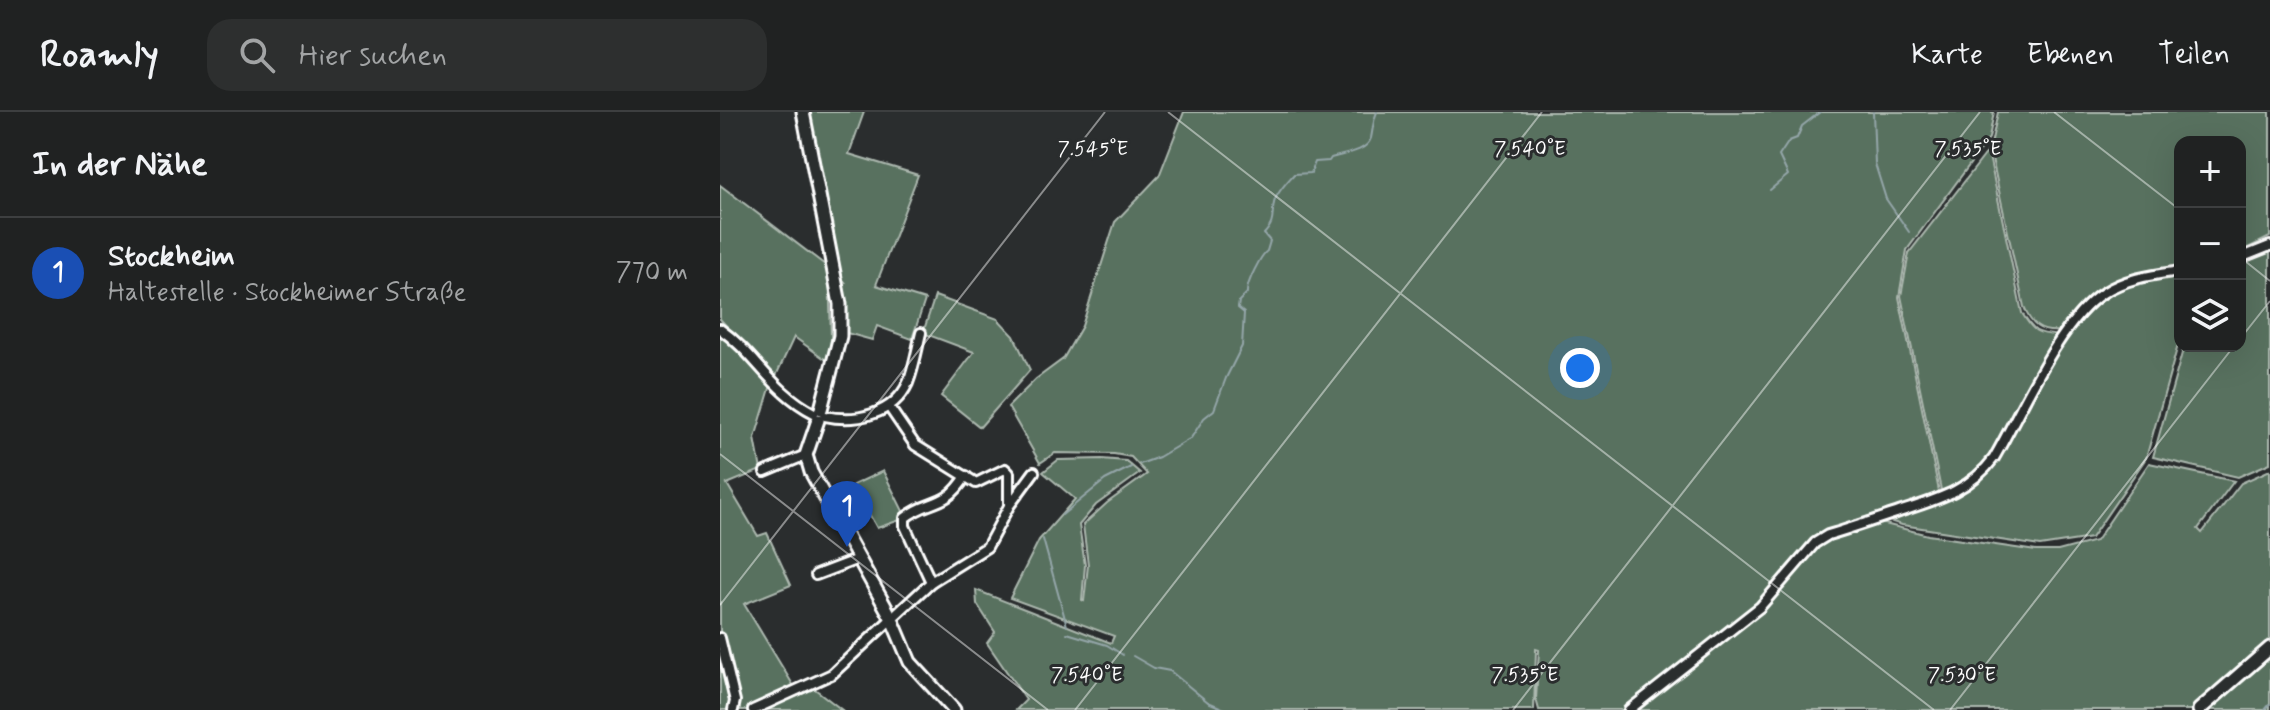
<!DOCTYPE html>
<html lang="de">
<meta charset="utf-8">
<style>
body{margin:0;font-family:Mynerve,sans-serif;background:#2d2f2f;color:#f1f3f6}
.controls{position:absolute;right:24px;top:24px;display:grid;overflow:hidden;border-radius:16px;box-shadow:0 8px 32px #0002}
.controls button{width:72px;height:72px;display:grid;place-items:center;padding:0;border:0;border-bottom:2px solid #3d3f40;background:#202222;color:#f1f3f6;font:40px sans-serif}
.you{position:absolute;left:860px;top:256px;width:28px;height:28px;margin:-20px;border:6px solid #fff;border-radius:50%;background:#1a73e8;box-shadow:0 0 0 12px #1a73e833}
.badge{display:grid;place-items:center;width:52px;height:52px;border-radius:50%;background:#d93025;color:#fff;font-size:26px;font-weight:700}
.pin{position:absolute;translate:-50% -66px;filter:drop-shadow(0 2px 4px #0008)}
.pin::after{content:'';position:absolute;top:42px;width:28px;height:24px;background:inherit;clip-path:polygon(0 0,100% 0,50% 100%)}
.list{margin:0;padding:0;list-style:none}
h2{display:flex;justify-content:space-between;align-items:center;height:104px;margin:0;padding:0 32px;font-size:34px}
h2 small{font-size:26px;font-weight:400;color:#a2a4a5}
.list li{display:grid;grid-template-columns:52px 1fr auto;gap:24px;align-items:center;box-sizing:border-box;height:112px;padding:0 32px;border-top:2px solid #3d3f40}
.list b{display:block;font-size:30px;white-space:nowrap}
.list p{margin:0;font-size:26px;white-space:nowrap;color:#a2a4a5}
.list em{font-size:26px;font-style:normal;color:#a2a4a5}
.icon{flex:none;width:44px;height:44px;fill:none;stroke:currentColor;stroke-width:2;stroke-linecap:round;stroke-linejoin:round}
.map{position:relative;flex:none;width:1550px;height:598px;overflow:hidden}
header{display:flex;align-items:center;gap:48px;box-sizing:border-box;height:112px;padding:0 40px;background:#202222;border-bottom:2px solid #3d3f40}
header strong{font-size:38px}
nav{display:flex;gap:44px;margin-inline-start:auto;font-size:28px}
.search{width:560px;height:72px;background:#2d2f2f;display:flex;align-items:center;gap:20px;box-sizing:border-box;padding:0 28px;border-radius:24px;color:#a2a4a5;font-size:30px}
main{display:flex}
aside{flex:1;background:#202222}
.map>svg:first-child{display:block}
</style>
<header>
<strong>Roamly</strong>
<div class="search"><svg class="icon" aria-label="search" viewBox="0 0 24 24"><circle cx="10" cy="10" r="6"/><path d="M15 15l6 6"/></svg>Hier suchen</div>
<nav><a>Karte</a><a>Ebenen</a><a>Teilen</a></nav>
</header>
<main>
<aside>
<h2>In der Nähe<small></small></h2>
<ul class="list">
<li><span class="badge" style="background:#1a4fb4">1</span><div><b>Stockheim</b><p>Haltestelle · Stockheimer Straße</p></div><em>770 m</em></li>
</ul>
</aside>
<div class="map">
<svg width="1550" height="598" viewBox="0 0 1550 598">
<rect width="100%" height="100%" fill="#2a2d2e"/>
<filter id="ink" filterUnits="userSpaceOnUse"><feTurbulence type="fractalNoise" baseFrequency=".0125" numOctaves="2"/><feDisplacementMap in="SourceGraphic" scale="16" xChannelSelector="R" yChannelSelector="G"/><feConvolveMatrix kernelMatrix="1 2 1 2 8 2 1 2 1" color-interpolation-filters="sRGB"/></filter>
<g filter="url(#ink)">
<g fill="#59715f" stroke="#acb8af" stroke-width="2">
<polygon points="88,0 144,0 129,42 198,63 156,173 205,188 192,227 157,214 152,228 123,220 120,170 125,170 117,160"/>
<polygon points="464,0 1274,0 1269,26 1187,138 1179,185 1220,384 1109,421 1039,494 906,598 819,598 816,587 819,538 816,537 814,598 296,598 306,588 267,531 275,520 257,492 256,478 391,531 394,524 290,486 319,428 355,387 323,360 338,348 382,347 406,349 420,361 376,393 359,413 365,453 362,488 364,489 368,453 363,413 387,391 427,362 411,345 394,342 335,341 320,351 288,295 316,267 343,247 362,214 395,110 439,64"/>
<path d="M1278,0H1550V125L1520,140V30H1460V156C1407,163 1373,174 1340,219C1320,221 1311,213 1304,195L1270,37Z"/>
<path d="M1268,39L1302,201C1314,221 1316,221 1339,224L1272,344L1255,365L1222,383L1181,184L1189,141Z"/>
<polygon points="0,73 109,156 111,226 109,250 74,225 55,266 0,207"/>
<polygon points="1550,139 1550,351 1518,365 1433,345 1464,234 1520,234 1520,151"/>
<path d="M1460,162V226L1426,346L1371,426L1320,434L1182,413L1163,407C1200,396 1240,387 1269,360C1301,312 1336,214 1383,184C1406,169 1434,165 1460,162Z"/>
<polygon points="215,184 278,207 294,224 310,258 260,315 221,284 254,240 203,221"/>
<polygon points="3,223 51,273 35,326 41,358 7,372 38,424 47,421 71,473 24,492 75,576 27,598 18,598 6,535 0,537 0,224"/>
<polygon points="1429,351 1514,369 1478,417 1482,421 1521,371 1550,358 1550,598 912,598 1042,498 1097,433 1149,413 1161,411 1208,423 1316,439 1338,439 1376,429"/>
<polygon points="163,359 183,399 180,408 157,416 133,373"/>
<polygon points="0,542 10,594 7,598 0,598"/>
<polygon points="91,574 122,598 37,598"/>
</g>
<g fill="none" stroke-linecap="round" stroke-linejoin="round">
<g stroke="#94a6a9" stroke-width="2">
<polyline points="1153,0 1155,52 1166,87 1189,120"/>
<polyline points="1050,78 1068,63 1059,44 1069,29 1077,26 1082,14 1100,0"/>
<path d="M420,352L439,345L471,326L484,306L494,298L506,266L522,234L524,201L518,196L519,189L527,181C526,172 541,143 547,139L550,129L544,122C556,109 551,105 554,91C556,81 568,69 574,62L591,61L595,50L609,49L611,46C623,42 647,40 651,26C653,17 653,9 657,0"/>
<polyline points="342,403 385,368 411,355"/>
<polyline points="323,427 347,514"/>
<polyline points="347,521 387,533 403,543"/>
<polyline points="413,544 434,556 450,559 488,590 507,598"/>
<polyline points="1545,598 1550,592"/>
</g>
<g stroke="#fff" stroke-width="14">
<g id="street">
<polyline points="1520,146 1550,134"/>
<path d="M0,217C36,242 51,279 94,301"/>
<polyline points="169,295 195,333 256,371 285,357 289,361 289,391"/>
<path d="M105,304C136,311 174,302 188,271C194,256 197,237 201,221"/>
<polyline points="45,360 86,343"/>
<polyline points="96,463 138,447"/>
<path d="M211,470L185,414V406C209,386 225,398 246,364"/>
<polyline points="0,526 15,589 13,598"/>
<polyline points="33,598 112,562 211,470 267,435 289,394 314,360"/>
<path d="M909,598L1040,495L1095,431L1108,423C1132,416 1155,408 1179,400C1215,388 1250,379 1274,346C1301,300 1339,209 1383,181C1406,166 1433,163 1460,159"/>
</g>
</g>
<g stroke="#fff" stroke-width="17">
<g id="secondary">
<polyline points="83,0 120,192 120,224 101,297"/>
<polyline points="98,308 86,343 91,360 171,505 190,550 234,598"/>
<polyline points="1479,598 1550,536"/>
</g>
</g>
<use href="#street" stroke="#2a2d2e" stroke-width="8"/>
<use href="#secondary" stroke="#2a2d2e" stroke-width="11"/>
</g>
</g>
<path fill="none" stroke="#fff" stroke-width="2" stroke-opacity="0.45" d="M448,0L1214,598M1334,0L1460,98M1520,145L1550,169M1520,227L1550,189M0,342L328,598M0,493L385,0M355,598L822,0M793,598L1260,0M1230,598L1514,234"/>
<g font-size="20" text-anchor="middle" fill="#fff" stroke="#2a2d2e" stroke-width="6" stroke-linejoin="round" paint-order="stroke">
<text x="373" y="43">7.545°E</text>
<text x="810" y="43">7.540°E</text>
<text x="1248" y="43">7.535°E</text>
<text x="367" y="569">7.540°E</text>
<text x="805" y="569">7.535°E</text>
<text x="1242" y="569">7.530°E</text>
</g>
</svg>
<div class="controls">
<button>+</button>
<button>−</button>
<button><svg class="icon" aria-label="layers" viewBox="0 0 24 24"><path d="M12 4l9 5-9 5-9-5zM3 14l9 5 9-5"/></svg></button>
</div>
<div class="you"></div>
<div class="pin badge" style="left:127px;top:435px;background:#1a4fb4">1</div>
</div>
</main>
